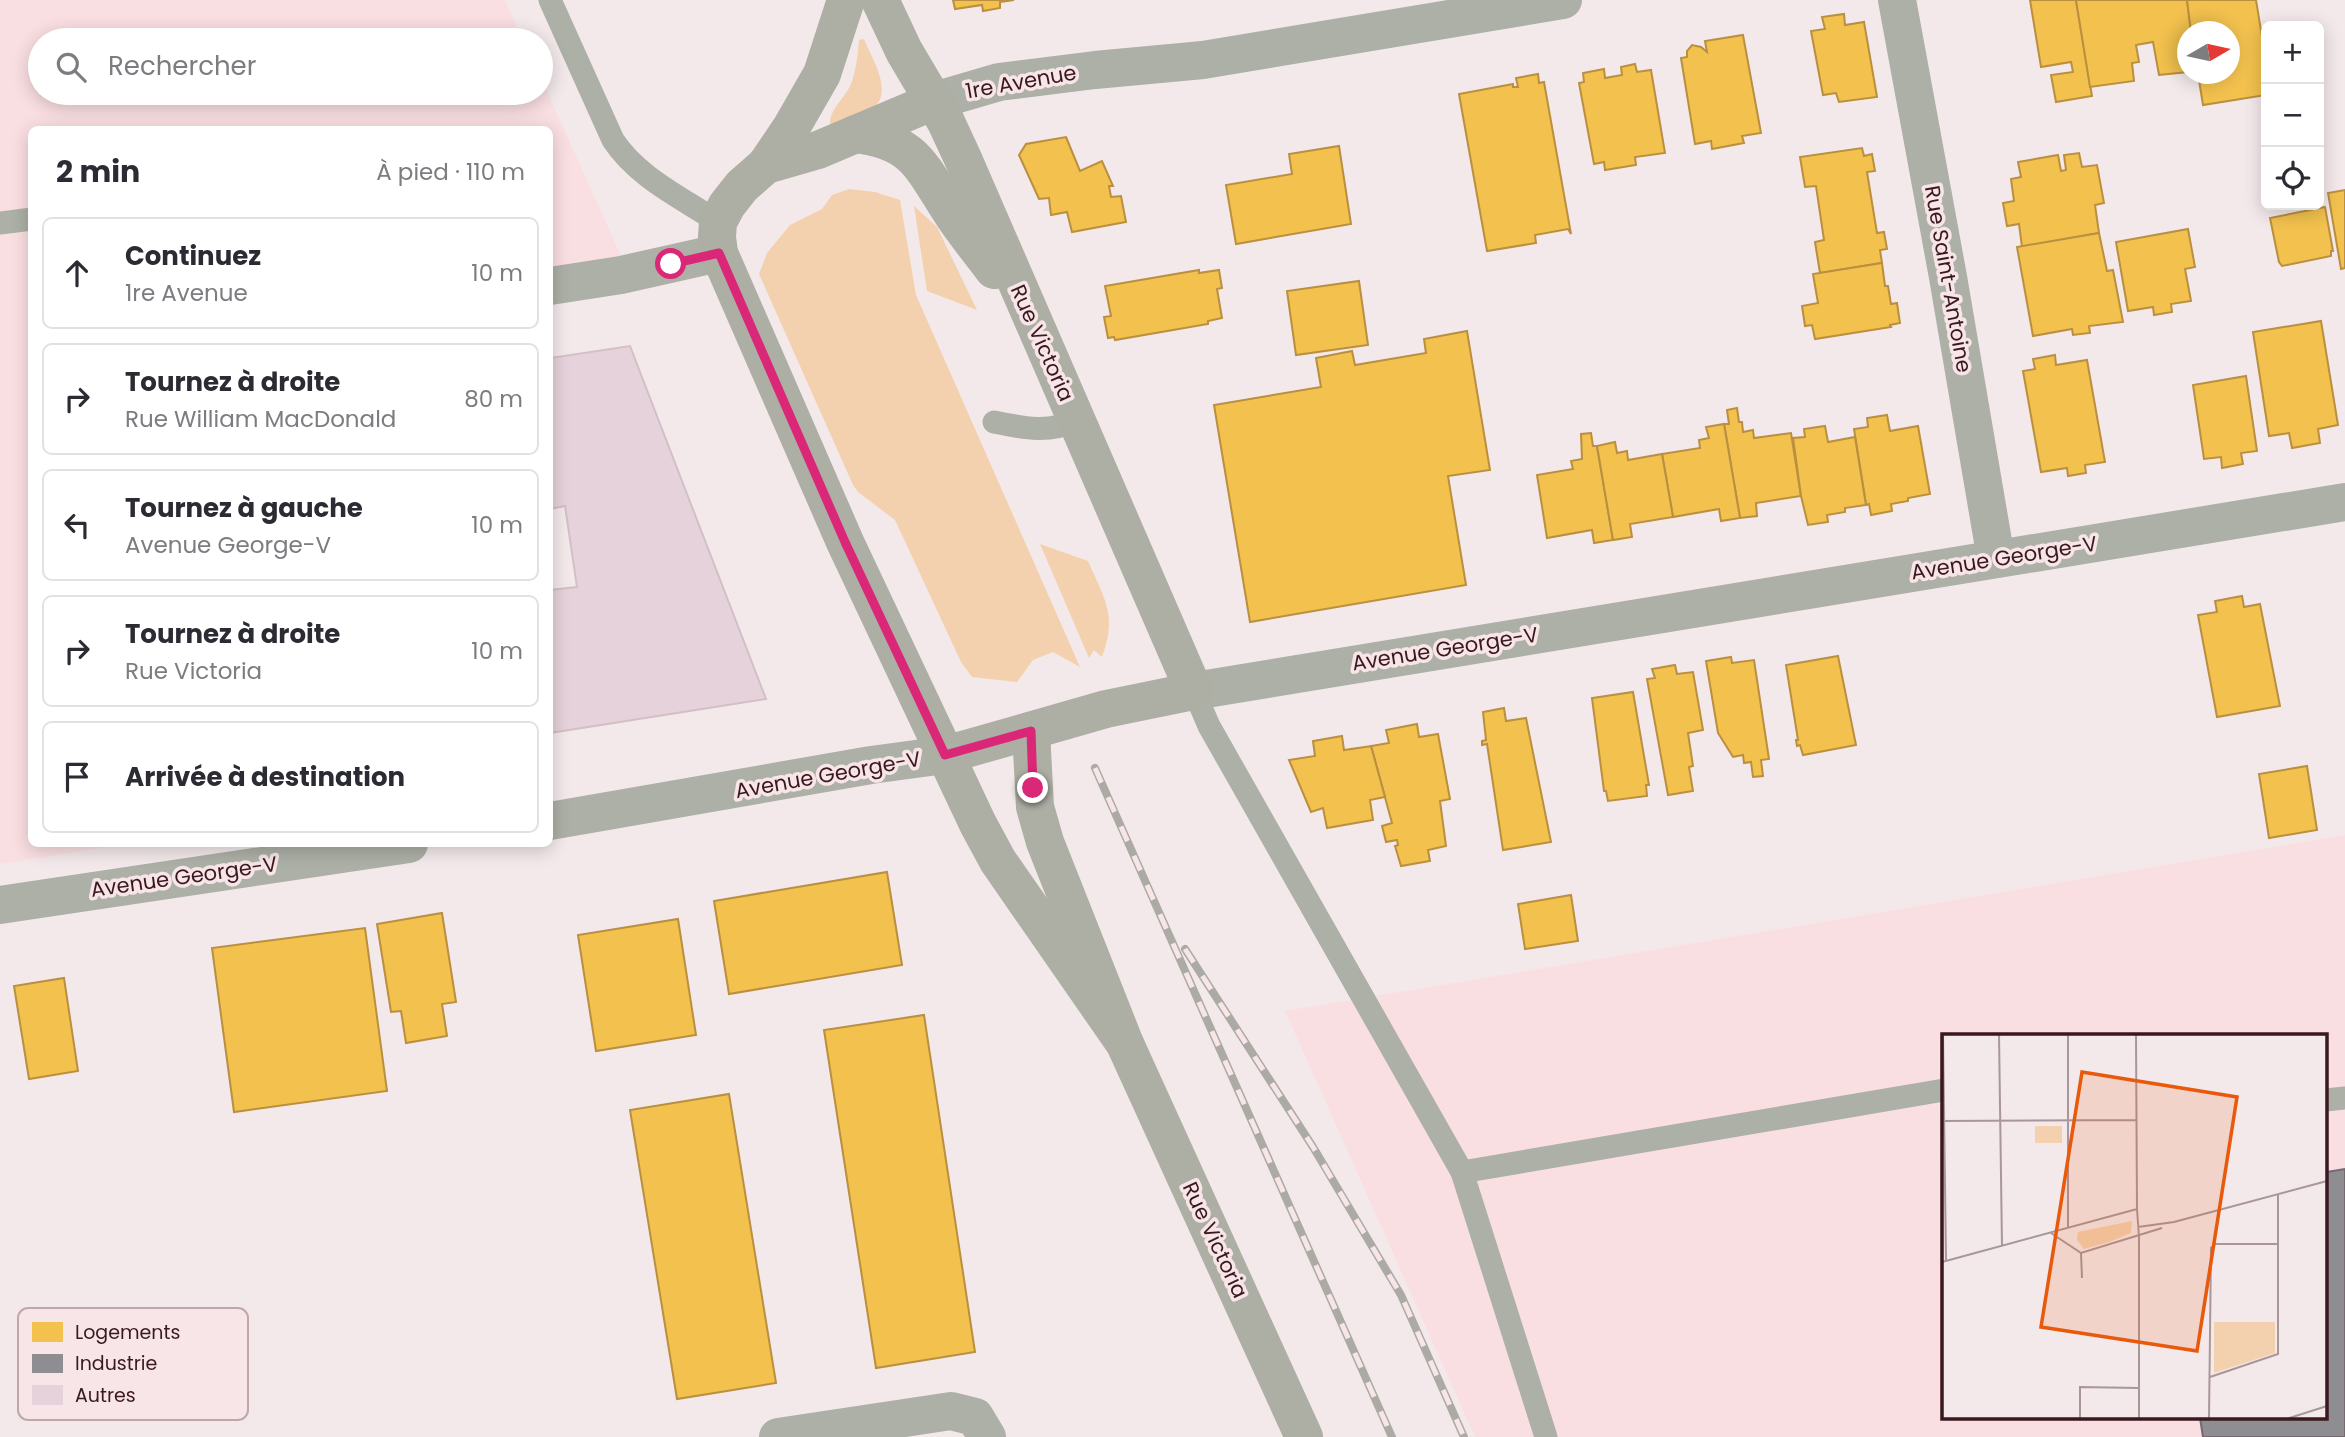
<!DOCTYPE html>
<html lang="fr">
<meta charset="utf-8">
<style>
body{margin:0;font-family:Poppins,sans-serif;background:#f2f2f3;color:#2b2b33}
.controls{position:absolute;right:21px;top:21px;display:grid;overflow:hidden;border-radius:10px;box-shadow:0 4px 18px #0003}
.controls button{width:63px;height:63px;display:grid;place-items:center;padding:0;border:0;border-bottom:2px solid #e1e1e2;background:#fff;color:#2b2b33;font:35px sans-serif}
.compass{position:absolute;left:2177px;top:21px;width:63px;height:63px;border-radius:50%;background:#fff;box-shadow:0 4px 18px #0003;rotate:81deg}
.stop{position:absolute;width:21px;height:21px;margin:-16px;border:5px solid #db2777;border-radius:50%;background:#fff}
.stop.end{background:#db2777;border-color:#fff;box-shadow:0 2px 7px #0008}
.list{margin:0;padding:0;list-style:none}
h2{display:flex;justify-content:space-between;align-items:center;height:91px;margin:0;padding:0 28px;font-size:30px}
h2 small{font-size:23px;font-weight:400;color:#7c7c81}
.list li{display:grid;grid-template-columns:46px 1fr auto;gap:21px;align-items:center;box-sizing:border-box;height:112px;margin:0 14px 14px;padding:0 14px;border:2px solid #e1e1e2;border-radius:10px}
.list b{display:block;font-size:26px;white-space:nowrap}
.list p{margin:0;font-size:23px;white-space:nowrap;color:#7c7c81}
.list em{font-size:23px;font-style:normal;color:#7c7c81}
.icon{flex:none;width:38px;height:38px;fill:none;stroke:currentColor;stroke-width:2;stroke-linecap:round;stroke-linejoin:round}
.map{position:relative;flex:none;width:2345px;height:1437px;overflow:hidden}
.search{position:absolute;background:#fff;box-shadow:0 4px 18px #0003;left:28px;top:28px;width:525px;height:77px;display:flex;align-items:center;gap:18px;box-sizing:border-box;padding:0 24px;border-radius:38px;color:#7c7c81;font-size:26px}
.panel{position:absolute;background:#fff;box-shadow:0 4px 18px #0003;left:28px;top:126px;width:525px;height:721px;border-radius:10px}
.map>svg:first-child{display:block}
</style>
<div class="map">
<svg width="2345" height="1437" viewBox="0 0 2345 1437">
<rect width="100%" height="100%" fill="#f3e9ea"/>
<g fill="#fadfe2" fill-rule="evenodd">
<polygon points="0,0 505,0 524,40 40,40 40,93 541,93 541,78 622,258 550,272 550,130 32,130 32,844 125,844 0,864"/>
<path d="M2345,835V1437H1475L1285,1011ZM1944,1036H2326V1418H1944Z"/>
</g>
<g fill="#f4d1ae">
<path d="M864,39C871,57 894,92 874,107C862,116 845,120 832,126L830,123C830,109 845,98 851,84C856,70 858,55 859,40Z"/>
<polygon points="849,189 875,192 900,200 916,295 1080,667 1053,652 1033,660 1017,682 972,677 961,662 895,520 858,492 853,485 759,274 767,253 790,225 822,209 832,195"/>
<polygon points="914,206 937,227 977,310 927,291"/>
<path d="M1040,544L1088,561C1104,599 1118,614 1102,657L1094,650L1089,658Z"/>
</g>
<g fill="#f2c14e" stroke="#ba8f40" stroke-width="2">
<polygon points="953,0 1014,0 1000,2 1000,8 983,11 982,5 955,9"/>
<polygon points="2030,0 2076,0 2092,96 2056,102 2051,75 2073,72 2071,62 2041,67"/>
<polygon points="2076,0 2187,0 2191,32 2188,32 2188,72 2159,75 2153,42 2136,45 2139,62 2132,63 2134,81 2090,87"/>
<polygon points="2187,0 2256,0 2266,61 2266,95 2203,105 2198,74 2230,74 2230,32 2191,32"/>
<polygon points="1844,14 1845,25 1864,22 1877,97 1839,102 1836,93 1823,95 1811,31 1825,29 1822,17"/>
<polygon points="1743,35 1761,133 1742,136 1744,143 1712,149 1711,141 1695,144 1681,58 1687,57 1687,51 1692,45 1701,47 1707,52 1705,41"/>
<polygon points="1635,64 1637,72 1651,70 1665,153 1635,157 1636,165 1605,170 1604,162 1594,164 1579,83 1584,82 1583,73 1604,69 1605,78 1622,75 1621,67"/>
<polygon points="1538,74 1539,83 1544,82 1571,234 1568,229 1535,235 1536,243 1487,251 1459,94 1513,84 1513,87 1518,87 1516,78"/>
<polygon points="1066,137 1080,171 1102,161 1113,186 1109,186 1111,197 1121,196 1126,222 1072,232 1067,212 1051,215 1049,198 1039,199 1019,155 1026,144"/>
<polygon points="1339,146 1351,224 1236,244 1226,185 1292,174 1289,154"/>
<polygon points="1862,148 1864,156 1872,154 1875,171 1867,172 1877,233 1884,232 1887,249 1880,250 1882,263 1820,273 1815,242 1824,240 1816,186 1805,187 1800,157"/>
<polygon points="2079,153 2082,167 2097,165 2104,203 2095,205 2099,233 2022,247 2019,224 2007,226 2003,203 2014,201 2011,179 2021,177 2018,162 2058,155 2061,171 2066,170 2064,155"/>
<polygon points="2345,190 2345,268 2341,269 2328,193"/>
<polygon points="2325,207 2333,251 2331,251 2331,256 2282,266 2279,262 2270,218"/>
<polygon points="2188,229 2195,267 2185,269 2191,301 2171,304 2172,312 2154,315 2153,307 2128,311 2116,242"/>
<polygon points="2099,233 2107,271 2113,270 2123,322 2089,326 2090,333 2073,335 2072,329 2033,336 2017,247"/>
<polygon points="1882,263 1885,286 1888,286 1891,304 1897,303 1900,323 1890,325 1891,327 1815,339 1812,325 1805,326 1802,306 1818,303 1813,274"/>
<polygon points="1199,270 1199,273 1219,270 1222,288 1217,289 1222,318 1208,321 1208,324 1115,340 1114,337 1108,338 1104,317 1111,316 1105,286"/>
<polygon points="1359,281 1368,345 1296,355 1287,291"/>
<polygon points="2321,321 2338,425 2318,429 2320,443 2292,448 2289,433 2269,436 2253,332"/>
<polygon points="1467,331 1490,470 1448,476 1466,585 1250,622 1214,405 1321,387 1316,358 1352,351 1355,365 1426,353 1424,339"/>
<polygon points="2055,355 2056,365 2087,360 2105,462 2085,465 2086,473 2068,476 2067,468 2041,472 2023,371 2035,369 2033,359"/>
<polygon points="2246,376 2257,451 2241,453 2243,464 2222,468 2221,457 2204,459 2193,385"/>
<polygon points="1737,408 1739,422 1742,422 1743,432 1753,430 1754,438 1791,433 1801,496 1756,503 1757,516 1740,518 1724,424 1729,424 1727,410"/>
<polygon points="1887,415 1890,431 1918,426 1930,494 1908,498 1908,501 1891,504 1892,511 1871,515 1869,504 1866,505 1854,429 1868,427 1867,418"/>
<polygon points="1724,424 1740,518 1721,521 1719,509 1673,517 1662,454 1700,448 1699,440 1709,438 1706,427"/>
<polygon points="1825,426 1828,442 1855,437 1866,505 1845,508 1845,512 1827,515 1828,522 1808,525 1801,496 1793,438 1805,437 1804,429"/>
<polygon points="1591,433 1593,446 1597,446 1613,540 1594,543 1592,530 1547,538 1537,475 1573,469 1571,461 1582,459 1581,434"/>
<polygon points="1615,442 1617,453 1627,451 1628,460 1662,454 1673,517 1630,524 1632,537 1613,540 1597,446"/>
<polygon points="2242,596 2244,607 2260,604 2280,706 2217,717 2198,615 2217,612 2215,601"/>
<polygon points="1838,656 1856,745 1803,755 1800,745 1797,746 1796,740 1798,740 1786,665"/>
<polygon points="1731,657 1732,663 1754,660 1769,759 1761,760 1763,776 1753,777 1751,762 1744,763 1743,755 1733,757 1718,733 1706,661"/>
<polygon points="1675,665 1677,674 1693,672 1703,730 1688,733 1693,766 1689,767 1693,791 1668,795 1647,679 1655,678 1652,669"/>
<polygon points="1633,692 1649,785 1646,785 1647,796 1608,801 1606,791 1604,791 1592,698"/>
<polygon points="1504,708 1506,721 1526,718 1551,842 1503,850 1487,744 1482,745 1482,741 1486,740 1483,712"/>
<polygon points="1417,724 1419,737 1438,734 1450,799 1440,801 1446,846 1428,850 1430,861 1401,866 1395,846 1398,845 1397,840 1386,842 1382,826 1392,823 1371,746 1389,743 1386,730"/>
<polygon points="1342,736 1344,750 1371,746 1385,797 1370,800 1373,820 1327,828 1323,808 1311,812 1289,760 1315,756 1313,741"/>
<polygon points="2307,766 2317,830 2269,838 2259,774"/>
<polygon points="887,872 902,965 729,994 714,901"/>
<polygon points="1571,895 1578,941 1525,949 1518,904"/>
<polygon points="442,913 456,1002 442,1004 447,1036 406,1043 401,1011 391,1012 377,924"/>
<polygon points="678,919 696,1035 596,1051 578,935"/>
<polygon points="365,928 387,1091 234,1112 212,948"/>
<polygon points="64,978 78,1071 29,1079 14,986"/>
<polygon points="924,1015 975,1352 876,1368 824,1030"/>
<polygon points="729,1094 776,1383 677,1399 630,1110"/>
</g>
<polygon fill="#8d8d92" stroke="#746a70" stroke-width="2" points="2345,1169 2345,1437 2203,1437 2200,1418 2326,1418 2326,1172"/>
<polygon fill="#e5d2da" stroke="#d3c0c7" stroke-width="2" points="630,346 766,699 550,733 550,590 577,587 565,506 550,509 550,358"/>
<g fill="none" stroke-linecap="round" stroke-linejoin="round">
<g stroke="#adb0a6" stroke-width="23">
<path d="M550,0L613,140C637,177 682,198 718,222"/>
<polyline points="0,223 32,219"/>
<path d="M994,422C1023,428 1049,434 1076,420"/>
<polyline points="1194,691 1209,726 1462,1172 1546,1437"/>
<polyline points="2326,1100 2345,1098"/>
<polyline points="1462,1172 1944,1090"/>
</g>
<g stroke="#adb0a6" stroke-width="38">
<polyline points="550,286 621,275 719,253"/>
<polyline points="778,1437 951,1411 975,1417 987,1437"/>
</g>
<g stroke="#adb0a6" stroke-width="38">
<polyline points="1897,0 1948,277 1996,559"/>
<polyline points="934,101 999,82 1095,70 1203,60 1563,0"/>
<polyline points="1194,691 2345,502"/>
<polyline points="550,821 871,765 945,755"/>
<polyline points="0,905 409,844"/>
</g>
<g stroke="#adaea4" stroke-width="38">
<polyline points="880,0 904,51 946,122 964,161 1194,691 1106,709 945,755"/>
<polyline points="934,101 818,150 766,165 742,186 727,205 718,222 717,237 719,253 845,542 978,824 998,861 1125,1044"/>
<path d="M856,134C914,142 920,164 949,209C962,230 979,250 994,270"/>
<polyline points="766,165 791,128 822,74 846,0"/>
<polyline points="1031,731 1035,807 1045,842 1125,1044 1304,1437"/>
</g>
<g stroke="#acaaa4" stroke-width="8">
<g id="rail">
<polyline points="1095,768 1392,1437"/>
<polyline points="1185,949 1313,1147 1401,1295 1464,1437"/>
</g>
</g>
<use href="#rail" stroke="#f7e5e7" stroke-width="5" stroke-dasharray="16" stroke-linecap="butt"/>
</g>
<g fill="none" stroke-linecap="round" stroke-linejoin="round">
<polyline stroke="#db2777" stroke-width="9" points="671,264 719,253 845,542 945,755 1031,731 1033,788"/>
</g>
<g text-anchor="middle" stroke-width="7" stroke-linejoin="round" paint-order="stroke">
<g font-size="21" fill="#39191f" stroke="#f7e5e7">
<text transform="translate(1021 82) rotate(-10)" y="7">1re Avenue</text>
<text transform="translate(1948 279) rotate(80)" y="7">Rue Saint-Antoine</text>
<text transform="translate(1042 343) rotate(66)" y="7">Rue Victoria</text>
<text transform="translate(2004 558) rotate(-9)" y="7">Avenue George-V</text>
<text transform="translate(1445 649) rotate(-9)" y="7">Avenue George-V</text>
<text transform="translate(828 775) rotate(-10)" y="7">Avenue George-V</text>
<text transform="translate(184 877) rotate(-8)" y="7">Avenue George-V</text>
<text transform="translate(1215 1240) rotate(65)" y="7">Rue Victoria</text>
</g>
</g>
<g transform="translate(1942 1034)">
<rect width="385" height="385" fill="#f3e9ea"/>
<path d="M93,92H120V109H93ZM190,187L189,199L167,208L142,215L135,206L136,198ZM272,288H333V319L272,339Z" fill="#f4d1ae"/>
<path fill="none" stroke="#a99699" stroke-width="2" d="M1,0L4,226M57,0L60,212M126,0V193M194,0L195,175M0,87L194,86M196,193L232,188L385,147M109,199L139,219L220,194M139,219L140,244M0,228L195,175L197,203M268,343L336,320V160M138,385V353L197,354M197,385V203M267,385L269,214L273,210H337M344,385L385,372"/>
<path fill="#e8590c" fill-opacity="0.15" stroke="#e8590c" stroke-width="3.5" d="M140,38L295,63L255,317L99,293Z"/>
<rect width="385" height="385" fill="none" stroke="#39191f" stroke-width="3.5"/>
</g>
<rect x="18" y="1308" width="230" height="112" rx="10" fill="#f7e5e7" stroke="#bea8ab" stroke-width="2"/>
<rect x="32" y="1322" width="31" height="20" fill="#f2c14e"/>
<rect x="32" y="1354" width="31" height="19" fill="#8d8d92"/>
<rect x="32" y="1385" width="31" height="20" fill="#e5d2da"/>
<g font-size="19" fill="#39191f">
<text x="75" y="1339">Logements</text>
<text x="75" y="1370">Industrie</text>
<text x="75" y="1402">Autres</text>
</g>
</svg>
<div class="controls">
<button>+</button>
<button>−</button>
<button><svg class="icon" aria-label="locate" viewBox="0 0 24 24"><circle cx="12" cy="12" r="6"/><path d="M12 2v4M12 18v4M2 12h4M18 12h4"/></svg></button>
</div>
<svg class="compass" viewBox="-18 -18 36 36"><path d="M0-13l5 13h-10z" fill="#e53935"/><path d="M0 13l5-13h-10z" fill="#7c7c81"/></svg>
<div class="stop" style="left:671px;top:264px"></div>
<div class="stop end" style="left:1033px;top:788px"></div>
<div class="search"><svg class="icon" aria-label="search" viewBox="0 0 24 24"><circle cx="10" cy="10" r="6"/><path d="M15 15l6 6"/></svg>Rechercher</div>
<section class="panel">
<h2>2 min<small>À pied · 110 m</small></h2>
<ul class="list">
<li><svg class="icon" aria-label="ahead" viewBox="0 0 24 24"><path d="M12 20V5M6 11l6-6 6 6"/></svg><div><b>Continuez</b><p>1re Avenue</p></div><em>10 m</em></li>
<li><svg class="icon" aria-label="right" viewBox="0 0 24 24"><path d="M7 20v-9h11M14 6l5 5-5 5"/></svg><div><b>Tournez à droite</b><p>Rue William MacDonald</p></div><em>80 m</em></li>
<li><svg class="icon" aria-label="left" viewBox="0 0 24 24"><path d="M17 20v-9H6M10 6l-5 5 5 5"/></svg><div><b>Tournez à gauche</b><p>Avenue George-V</p></div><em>10 m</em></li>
<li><svg class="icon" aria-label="right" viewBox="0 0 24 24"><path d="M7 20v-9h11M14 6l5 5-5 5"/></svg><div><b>Tournez à droite</b><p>Rue Victoria</p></div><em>10 m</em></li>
<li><svg class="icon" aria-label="arrive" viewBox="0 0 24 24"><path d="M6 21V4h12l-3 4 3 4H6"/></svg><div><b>Arrivée à destination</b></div></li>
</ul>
</section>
</div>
